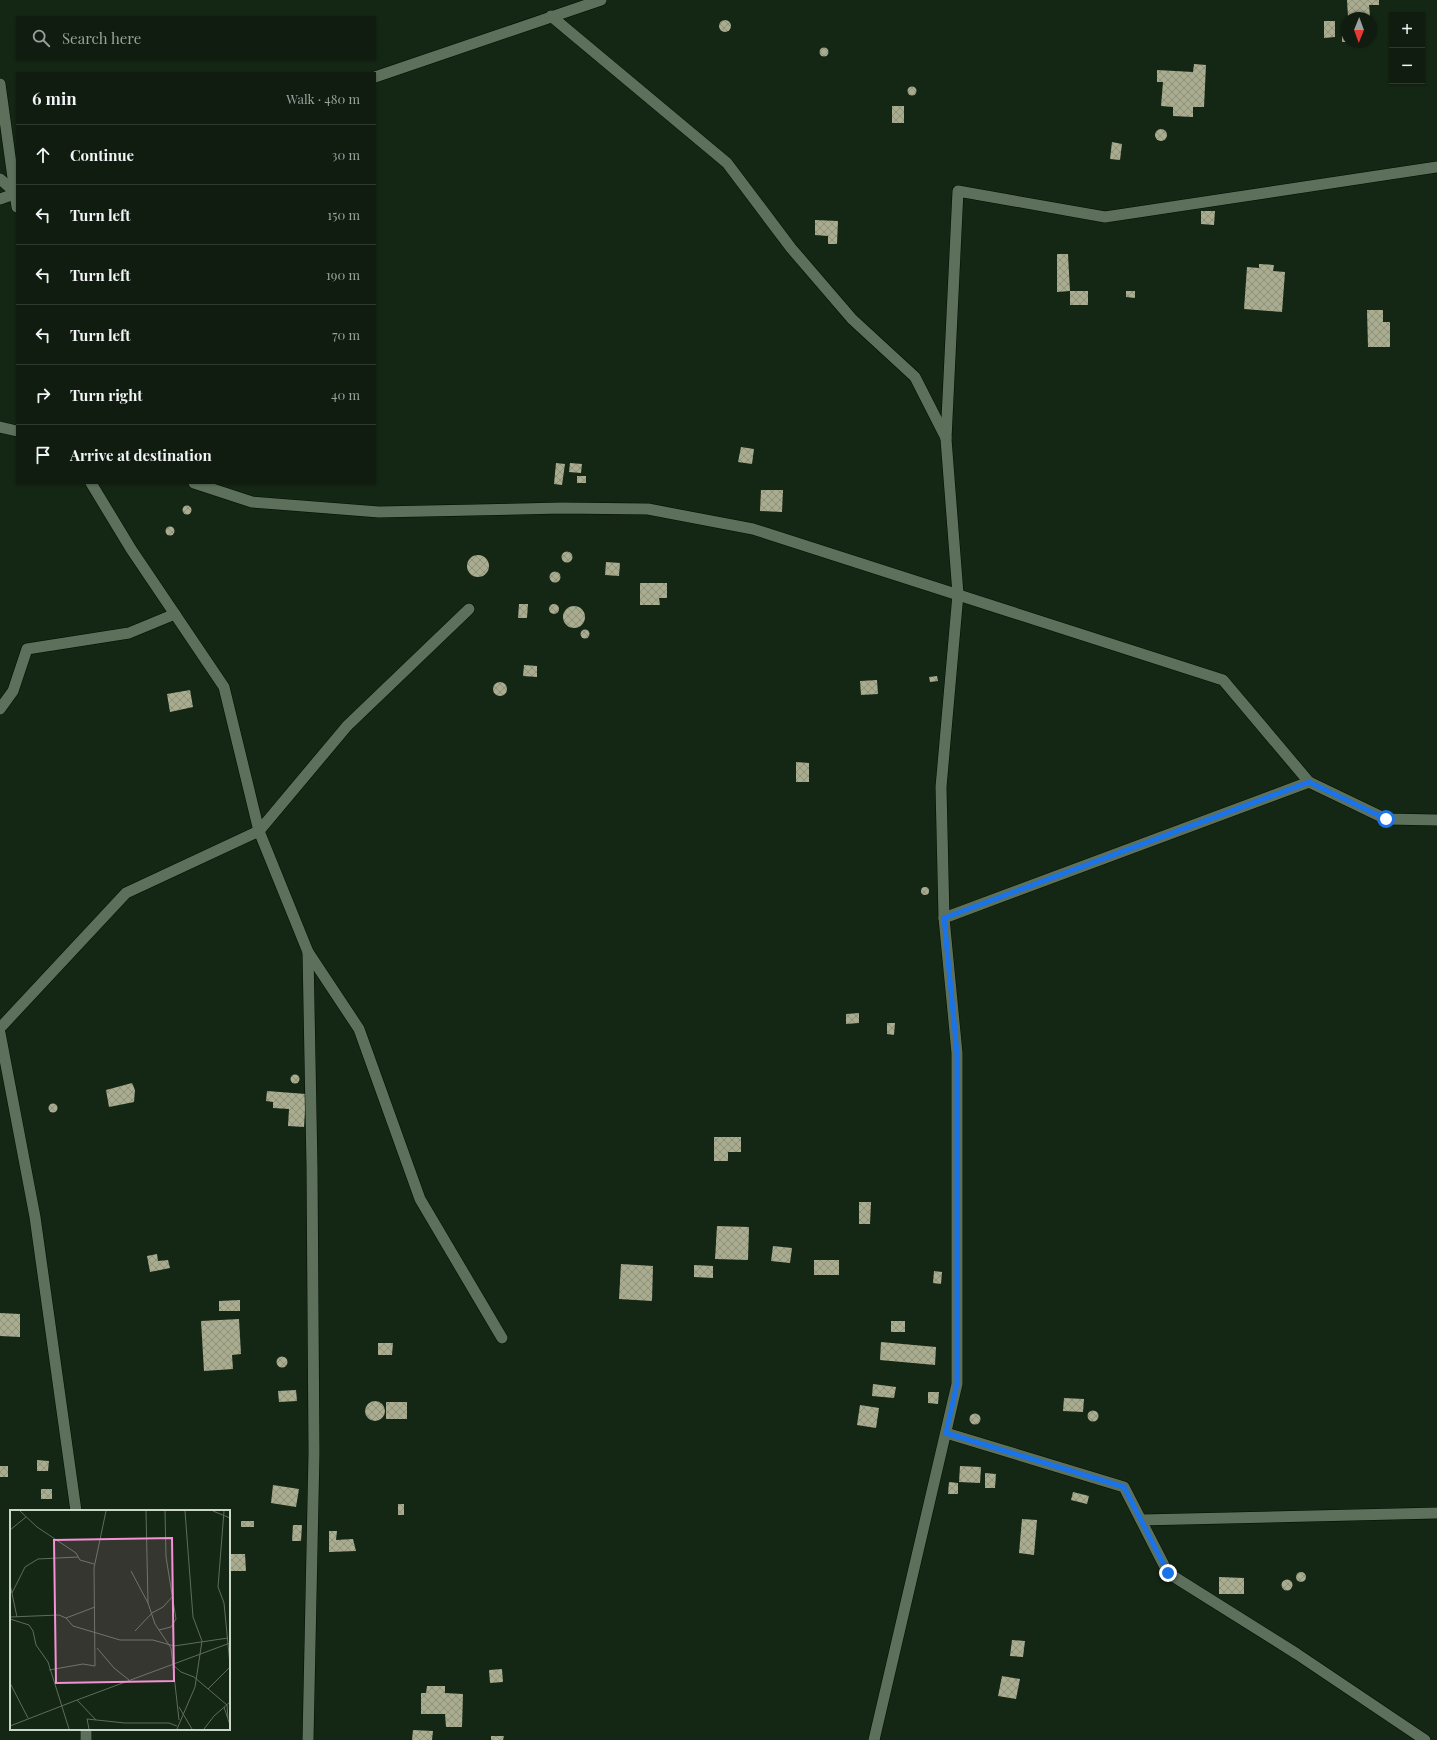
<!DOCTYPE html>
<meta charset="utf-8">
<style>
body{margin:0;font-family:"Playfair Display",serif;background:#1d291d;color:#f1f3f6}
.controls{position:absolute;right:12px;top:12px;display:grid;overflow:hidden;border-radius:0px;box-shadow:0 1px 3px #0004}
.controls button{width:36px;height:36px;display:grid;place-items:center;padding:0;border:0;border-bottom:1px solid #2f3a2f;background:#0f1c0f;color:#f1f3f6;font:20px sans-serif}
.compass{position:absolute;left:1341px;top:12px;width:36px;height:36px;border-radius:50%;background:#0f1c0f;box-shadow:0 1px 3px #0004;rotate:181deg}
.stop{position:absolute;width:12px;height:12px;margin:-9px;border:3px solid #1a73e8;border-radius:50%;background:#fff}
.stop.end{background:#1a73e8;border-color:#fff;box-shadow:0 1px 4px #0008}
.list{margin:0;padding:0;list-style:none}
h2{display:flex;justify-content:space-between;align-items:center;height:52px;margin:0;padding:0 16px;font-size:17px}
h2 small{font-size:13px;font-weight:400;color:#9ba19e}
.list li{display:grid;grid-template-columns:26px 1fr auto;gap:12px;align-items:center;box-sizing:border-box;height:60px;padding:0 16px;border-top:1px solid #2f3a2f}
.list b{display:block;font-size:15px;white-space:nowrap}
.list em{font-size:13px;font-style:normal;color:#9ba19e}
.icon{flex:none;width:22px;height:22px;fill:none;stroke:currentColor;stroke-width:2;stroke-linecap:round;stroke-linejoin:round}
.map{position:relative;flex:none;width:1437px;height:1740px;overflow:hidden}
.search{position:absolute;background:#0f1c0f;box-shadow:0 1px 3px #0004;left:16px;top:16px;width:360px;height:44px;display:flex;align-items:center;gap:10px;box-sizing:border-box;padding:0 14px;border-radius:0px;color:#9ba19e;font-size:15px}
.panel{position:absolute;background:#0f1c0f;box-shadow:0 1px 3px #0004;left:16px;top:72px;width:360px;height:412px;border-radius:0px}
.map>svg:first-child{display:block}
</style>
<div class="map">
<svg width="1437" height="1740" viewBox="0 0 1437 1740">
<defs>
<pattern id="building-cross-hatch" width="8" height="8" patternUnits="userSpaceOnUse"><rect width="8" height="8" fill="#a9ac8f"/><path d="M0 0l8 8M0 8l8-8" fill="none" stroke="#8e917a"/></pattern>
</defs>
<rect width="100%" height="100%" fill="#142614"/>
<g fill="url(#building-cross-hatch)">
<polygon points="1347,0 1379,0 1379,5 1369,5 1370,16 1348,17"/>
<circle cx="725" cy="26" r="6"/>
<polygon points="1324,21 1335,21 1335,37 1324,38"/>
<rect x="1342" y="30" width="5" height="12"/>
<circle cx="824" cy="52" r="4.5"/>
<polygon points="1194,64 1206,65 1204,107 1193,107 1193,117 1173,116 1173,107 1161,106 1163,82 1157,82 1157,70 1193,72"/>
<circle cx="912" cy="91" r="4.5"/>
<rect x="892" y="106" width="12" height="17"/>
<circle cx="1161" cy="135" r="6"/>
<polygon points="1112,142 1122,144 1120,160 1110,159"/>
<polygon points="1201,211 1215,211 1214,225 1201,224"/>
<polygon points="815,220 838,221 837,244 828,244 828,236 815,235"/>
<polygon points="1057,254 1068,254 1070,291 1057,292"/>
<polygon points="1259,264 1274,265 1273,271 1285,272 1282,312 1244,309 1247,267 1259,268"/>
<rect x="1070" y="291" width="18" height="14"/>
<polygon points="1126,291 1135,291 1135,298 1126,297"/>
<polygon points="1367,310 1383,310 1383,322 1390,322 1390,347 1368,347"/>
<polygon points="741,447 754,449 752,464 738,462"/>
<polygon points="556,463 565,464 562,485 554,484"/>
<polygon points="570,463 582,464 581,473 569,472"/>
<rect x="577" y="476" width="9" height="7"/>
<polygon points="761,490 783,490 782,512 760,511"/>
<circle cx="187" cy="510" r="4.5"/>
<circle cx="170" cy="531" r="4.5"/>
<circle cx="567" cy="557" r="5.5"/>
<circle cx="478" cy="566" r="11"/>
<polygon points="606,562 620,563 619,576 605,575"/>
<circle cx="555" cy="577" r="5.5"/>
<polygon points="640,583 667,583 667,598 659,598 660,605 640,605"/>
<circle cx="554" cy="609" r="5"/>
<polygon points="519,604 528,604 527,618 518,618"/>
<circle cx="574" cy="617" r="11"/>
<circle cx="585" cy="634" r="4.5"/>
<polygon points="524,665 537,666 537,677 523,676"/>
<polygon points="937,676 938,681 930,682 929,677"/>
<polygon points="877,680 878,694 861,695 860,681"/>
<circle cx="500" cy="689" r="7"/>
<polygon points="190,690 193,707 170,712 167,694"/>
<polygon points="796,762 809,763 809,782 796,782"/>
<circle cx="925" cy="891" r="4"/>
<polygon points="859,1013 859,1023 846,1024 846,1014"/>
<polygon points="887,1023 895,1023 894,1035 887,1034"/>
<circle cx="295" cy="1079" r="4.5"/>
<polygon points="132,1083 135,1090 134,1102 109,1107 106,1090"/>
<polygon points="267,1091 306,1094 304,1127 288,1126 289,1109 273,1108 273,1102 266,1101"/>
<circle cx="53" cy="1108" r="4.5"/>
<polygon points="714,1137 741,1137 741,1152 728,1152 728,1161 714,1161"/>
<polygon points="859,1202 871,1202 870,1224 859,1224"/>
<polygon points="717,1226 749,1227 748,1260 715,1259"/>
<polygon points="773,1246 792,1248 790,1263 771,1261"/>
<polygon points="157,1254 158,1261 168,1260 170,1268 150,1272 147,1256"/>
<rect x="814" y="1260" width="25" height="15"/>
<polygon points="621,1264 653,1266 652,1301 619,1299"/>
<polygon points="694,1265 713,1266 713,1278 694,1277"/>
<polygon points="934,1271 942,1272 941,1284 933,1283"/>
<polygon points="240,1300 240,1311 219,1311 219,1301"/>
<polygon points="0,1313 20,1314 20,1337 0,1336"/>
<polygon points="239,1319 241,1354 232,1355 233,1369 204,1371 201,1321"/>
<rect x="891" y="1321" width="14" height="11"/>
<polygon points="881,1342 936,1347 935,1365 880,1360"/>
<polygon points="378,1343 393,1343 392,1355 378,1355"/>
<circle cx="282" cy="1362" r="5.5"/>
<polygon points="873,1384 896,1387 894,1398 872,1396"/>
<polygon points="296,1390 297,1401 279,1402 278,1391"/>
<polygon points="928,1392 939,1392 938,1404 928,1403"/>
<polygon points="1064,1398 1084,1399 1083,1412 1063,1411"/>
<circle cx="375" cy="1411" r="10"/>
<rect x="386" y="1402" width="21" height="17"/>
<polygon points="860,1405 879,1408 876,1428 857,1425"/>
<circle cx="1093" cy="1416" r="5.5"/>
<circle cx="975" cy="1419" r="5.5"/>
<polygon points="37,1460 49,1461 48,1471 37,1471"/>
<rect x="0" y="1466" width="8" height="11"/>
<polygon points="960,1466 981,1467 980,1483 959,1482"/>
<polygon points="985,1473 996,1474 995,1488 985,1488"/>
<polygon points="949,1482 958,1483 958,1494 948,1494"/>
<polygon points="273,1485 299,1489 296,1507 271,1503"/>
<rect x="41" y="1489" width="11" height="10"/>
<polygon points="1073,1492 1089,1496 1087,1504 1071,1500"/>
<rect x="398" y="1504" width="6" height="11"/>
<polygon points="1022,1519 1037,1520 1034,1555 1019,1553"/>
<rect x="241" y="1521" width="13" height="6"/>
<polygon points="293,1525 302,1525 301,1541 292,1541"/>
<polygon points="329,1531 337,1531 336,1540 353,1539 356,1551 329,1552"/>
<polygon points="229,1554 245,1554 246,1571 229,1571"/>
<circle cx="1301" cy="1577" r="5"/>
<polygon points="1219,1577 1244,1578 1244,1594 1219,1594"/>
<circle cx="1287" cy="1585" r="5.5"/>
<polygon points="1012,1640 1025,1641 1023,1657 1010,1656"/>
<polygon points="502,1669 503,1682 490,1683 489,1670"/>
<polygon points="1002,1676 1020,1679 1016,1699 998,1696"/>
<polygon points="427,1686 445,1686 445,1693 463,1694 462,1727 446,1727 445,1714 421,1714 421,1693 426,1693"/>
<polygon points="413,1730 433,1731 432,1740 412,1740"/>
<polygon points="491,1736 504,1736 503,1740 491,1740"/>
</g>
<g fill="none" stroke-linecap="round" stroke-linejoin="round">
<g stroke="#010e02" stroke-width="12">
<g id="minor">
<polyline points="551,16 727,163 791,248 852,319 915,377 946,438"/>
<polyline points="375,77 601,0"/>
<polyline points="0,84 17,207"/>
<polyline points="0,179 16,193"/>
<polyline points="0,199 17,193"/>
<polyline points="0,427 17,431"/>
<polyline points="91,483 131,549 224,687 259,831 308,952 312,1167 314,1453 308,1740"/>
<polyline points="194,483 252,502 379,512 562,508 648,509 753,529 1223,680 1309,782"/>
<polyline points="0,709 13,691 27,649 129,633 175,614"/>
<polyline points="944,918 1309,782 1386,819 1437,820"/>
<polyline points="308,952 359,1029 420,1199 502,1338"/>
<polyline points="0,1028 126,893 259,831 347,726 469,609"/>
<polyline points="0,1033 35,1217 76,1511"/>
<polyline points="946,1433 1124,1487 1168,1573 1297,1654 1425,1740"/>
<polyline points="1141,1520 1437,1513"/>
<polyline points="86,1729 86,1740"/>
<polyline points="874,1740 957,1384 957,1053 944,918 941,787 958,594 946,439 958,191 1105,217 1437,167"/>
</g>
</g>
<use href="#minor" stroke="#5c705b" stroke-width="11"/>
</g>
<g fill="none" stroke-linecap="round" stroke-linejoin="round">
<polyline stroke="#1a73e8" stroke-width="5" points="1168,1573 1124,1487 946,1433 957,1384 957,1053 944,918 1309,782 1386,819"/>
</g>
<g transform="translate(10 1510)">
<rect width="220" height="220" fill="#142614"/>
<path fill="none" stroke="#5e6d5d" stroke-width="1" d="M10,1L27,17L66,43L70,50L84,54M136,1L138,93L145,114L161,138L169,210M203,1L220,8M214,1L208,77L214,93L220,155M0,20L16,7M121,61L138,93M0,74L7,107M2,83L15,57L28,49L68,47M0,107L49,105L56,108L85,97M56,108L63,116L110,130H143L164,136L218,128M0,109L19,115L23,121L26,135L38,152L59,219M149,120L161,117L166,109L156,47L155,1M125,121L142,103L153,97L163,86M87,138L104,158L119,170M163,155L171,162L184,167L217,195L218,208M39,160L73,154L85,156L84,58L96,1M0,173L18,208M198,179L220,157M67,190L220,133M169,197L182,219M214,197L220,215M0,216L67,190L86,210M79,219L77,209L115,213H159L167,216M167,219L185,177L192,131L183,107L175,1M194,219L204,206L220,192"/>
<path fill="#f491d3" fill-opacity="0.15" stroke="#f491d3" stroke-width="2" d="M162,28L164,171L46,173L44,30Z"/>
<rect width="220" height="220" fill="none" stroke="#ccd7cb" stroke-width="2"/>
</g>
</svg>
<div class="controls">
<button>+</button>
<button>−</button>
</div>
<svg class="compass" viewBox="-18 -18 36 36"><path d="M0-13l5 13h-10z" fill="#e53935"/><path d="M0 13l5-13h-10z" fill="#9ba19e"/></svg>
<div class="stop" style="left:1386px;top:819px"></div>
<div class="stop end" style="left:1168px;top:1573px"></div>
<div class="search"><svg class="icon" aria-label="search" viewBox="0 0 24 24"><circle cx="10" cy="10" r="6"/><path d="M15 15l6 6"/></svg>Search here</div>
<section class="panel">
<h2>6 min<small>Walk · 480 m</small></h2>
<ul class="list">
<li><svg class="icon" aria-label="ahead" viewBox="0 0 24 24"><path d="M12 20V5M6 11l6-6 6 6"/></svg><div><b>Continue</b></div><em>30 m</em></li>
<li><svg class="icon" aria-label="left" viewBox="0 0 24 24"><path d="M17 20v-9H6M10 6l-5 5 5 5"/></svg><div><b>Turn left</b></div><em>150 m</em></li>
<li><svg class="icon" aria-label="left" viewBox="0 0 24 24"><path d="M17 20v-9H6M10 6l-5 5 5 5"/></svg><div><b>Turn left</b></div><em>190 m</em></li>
<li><svg class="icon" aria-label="left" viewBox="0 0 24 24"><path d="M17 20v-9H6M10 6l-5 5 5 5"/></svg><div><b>Turn left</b></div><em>70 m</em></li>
<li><svg class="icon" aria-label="right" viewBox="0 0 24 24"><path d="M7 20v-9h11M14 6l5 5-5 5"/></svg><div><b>Turn right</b></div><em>40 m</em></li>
<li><svg class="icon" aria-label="arrive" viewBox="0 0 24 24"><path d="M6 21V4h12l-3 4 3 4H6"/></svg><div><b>Arrive at destination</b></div></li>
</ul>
</section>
</div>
